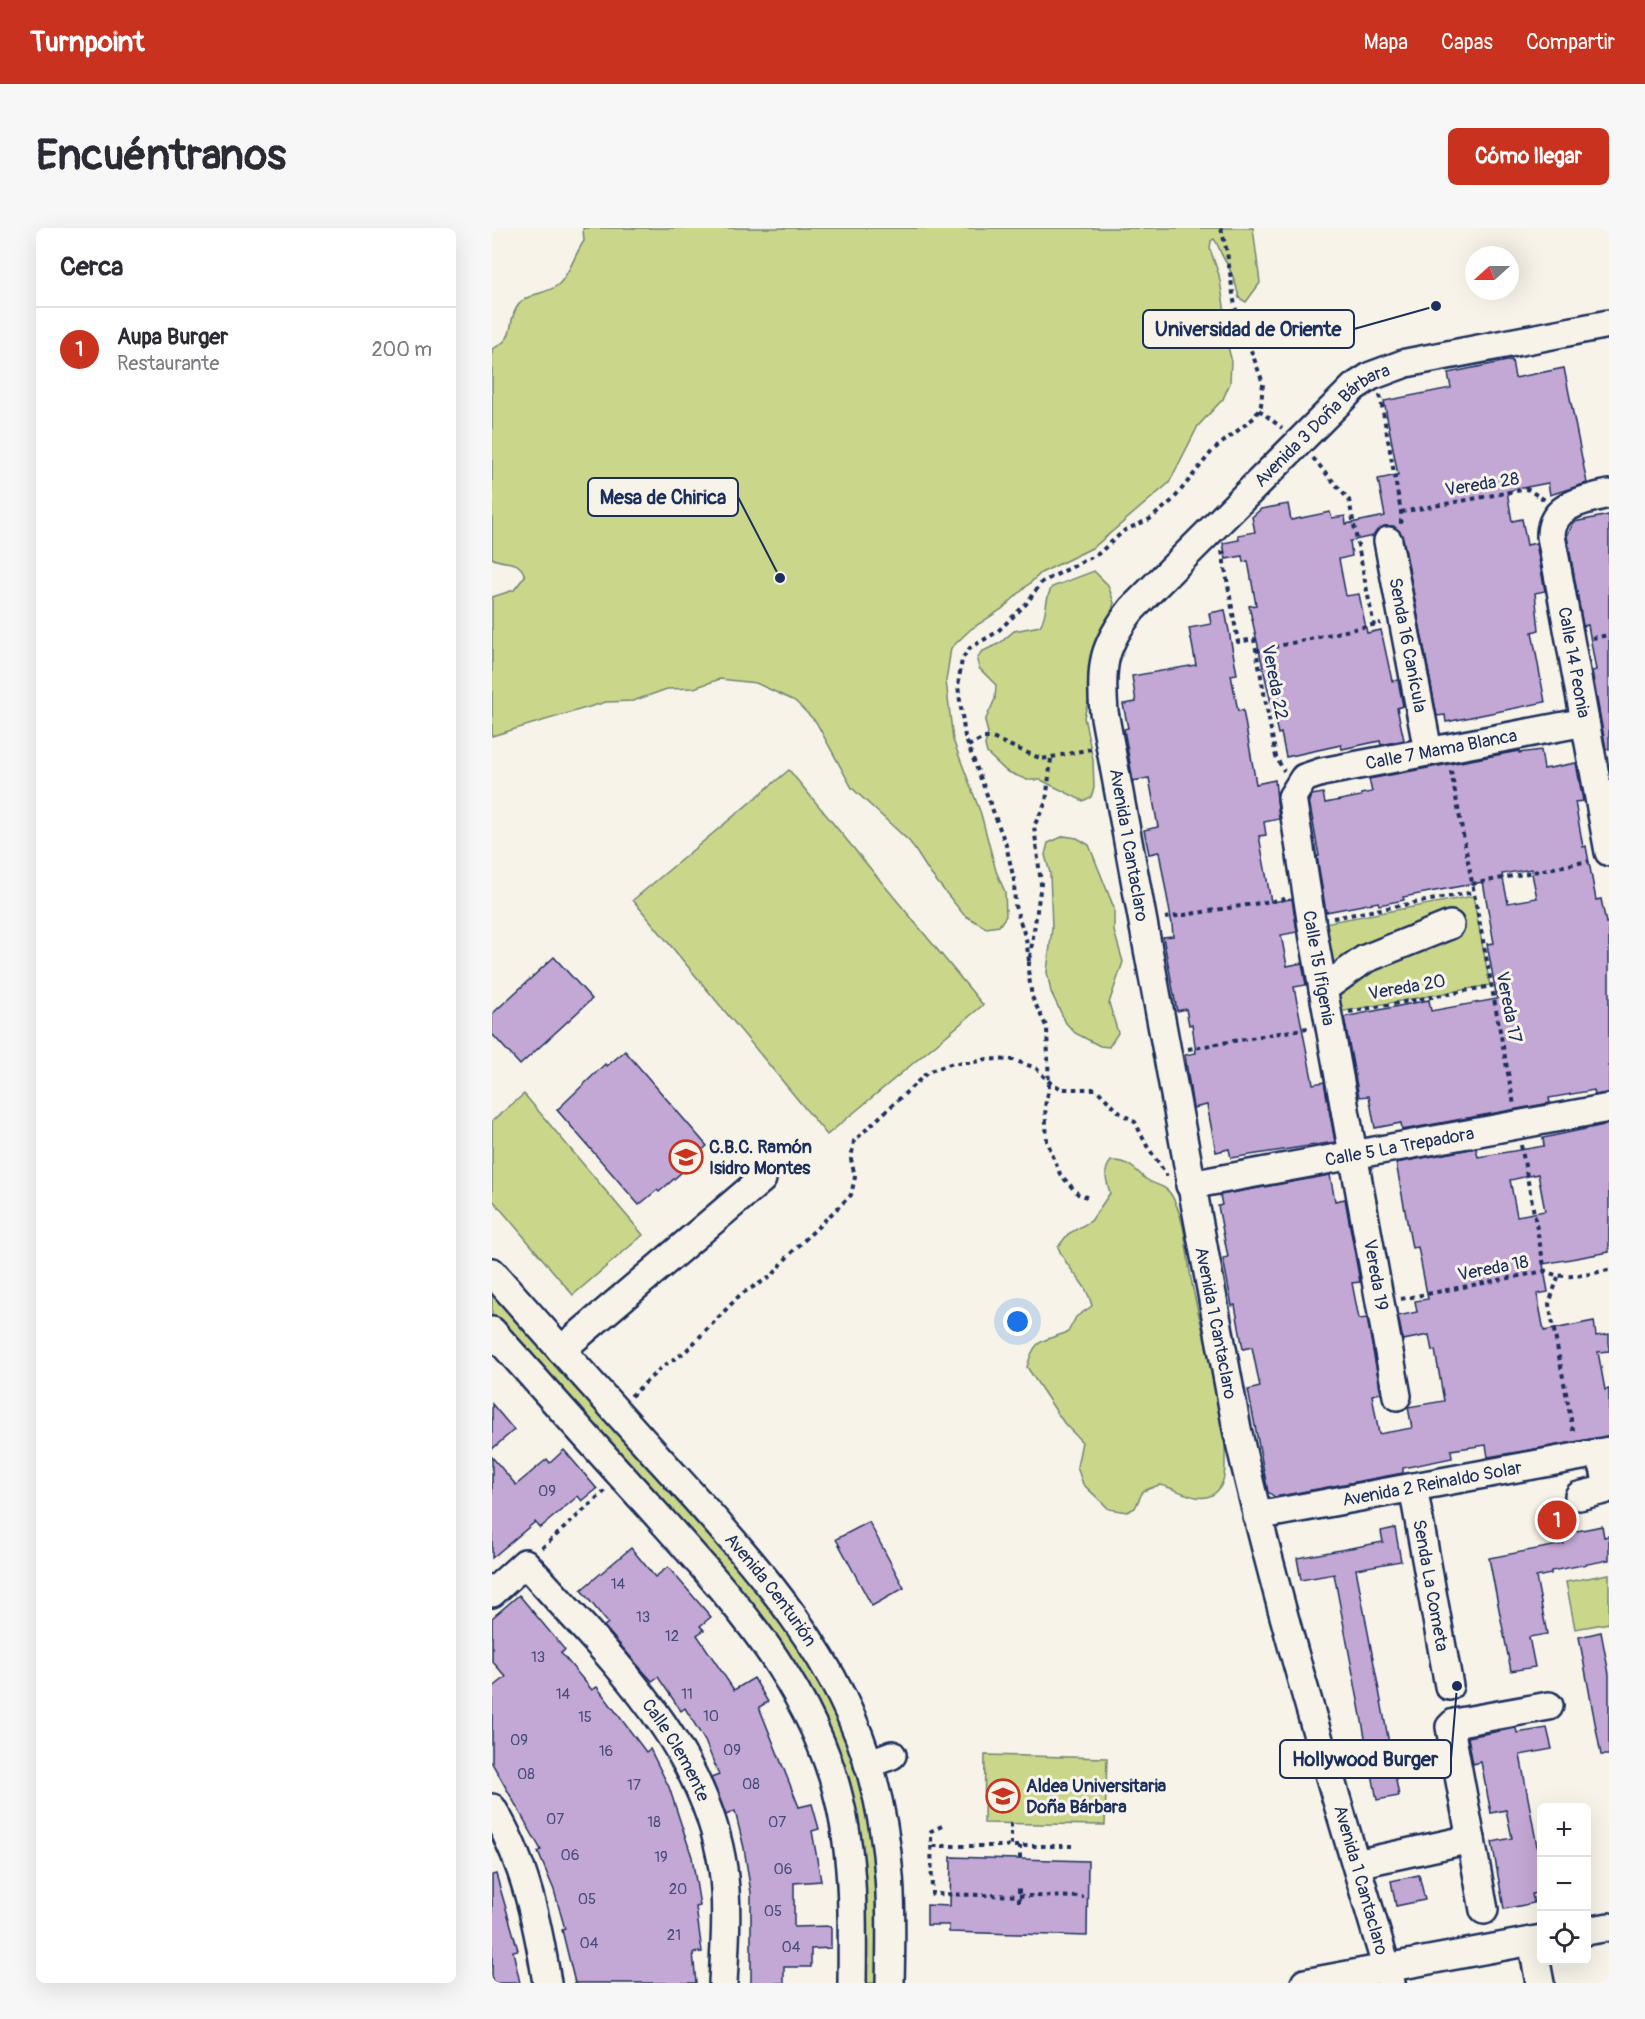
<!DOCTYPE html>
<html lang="es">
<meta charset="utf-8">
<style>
body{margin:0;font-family:Pangolin,sans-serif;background:#f7f7f7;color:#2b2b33}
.controls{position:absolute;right:18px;bottom:18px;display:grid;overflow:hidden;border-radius:9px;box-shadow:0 6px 24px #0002}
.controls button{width:54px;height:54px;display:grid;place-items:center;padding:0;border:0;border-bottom:2px solid #e1e1e2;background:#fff;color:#2b2b33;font:30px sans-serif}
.compass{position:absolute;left:973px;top:18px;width:54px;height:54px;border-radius:50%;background:#fff;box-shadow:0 6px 24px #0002;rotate:249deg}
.you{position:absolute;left:526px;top:1094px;width:21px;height:21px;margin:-15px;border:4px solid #fff;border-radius:50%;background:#1a73e8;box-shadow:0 0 0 9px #1a73e833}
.badge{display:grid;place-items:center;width:39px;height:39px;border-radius:50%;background:#c8321e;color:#fff;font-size:20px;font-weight:700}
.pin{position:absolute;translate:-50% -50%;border:3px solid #fff;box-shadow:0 2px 6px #0006}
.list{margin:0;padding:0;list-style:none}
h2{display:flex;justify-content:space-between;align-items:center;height:78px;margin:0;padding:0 24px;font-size:26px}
h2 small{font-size:20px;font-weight:400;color:#7c7c81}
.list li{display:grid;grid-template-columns:39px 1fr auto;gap:18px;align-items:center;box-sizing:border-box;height:84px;padding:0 24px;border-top:2px solid #e1e1e2}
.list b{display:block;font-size:22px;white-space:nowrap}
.list p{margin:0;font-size:20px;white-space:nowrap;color:#7c7c81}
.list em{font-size:20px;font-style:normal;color:#7c7c81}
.icon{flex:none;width:33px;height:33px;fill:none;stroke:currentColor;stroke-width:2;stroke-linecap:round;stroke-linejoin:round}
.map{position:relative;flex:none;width:1117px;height:1755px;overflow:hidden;border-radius:9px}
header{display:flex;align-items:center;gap:36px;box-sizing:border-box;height:84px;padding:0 30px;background:#c8321e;color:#fff}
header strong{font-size:28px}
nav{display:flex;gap:33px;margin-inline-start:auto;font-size:21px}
.intro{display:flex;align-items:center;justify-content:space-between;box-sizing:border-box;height:144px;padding:0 36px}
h1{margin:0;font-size:42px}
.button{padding:15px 27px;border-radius:9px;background:#c8321e;color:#fff;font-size:21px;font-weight:700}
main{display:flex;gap:36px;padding:0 36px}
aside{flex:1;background:#fff;border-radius:9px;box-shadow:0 6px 24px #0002}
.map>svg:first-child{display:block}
</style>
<header>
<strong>Turnpoint</strong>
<nav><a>Mapa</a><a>Capas</a><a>Compartir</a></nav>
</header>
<div class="intro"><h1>Encuéntranos</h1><a class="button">Cómo llegar</a></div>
<main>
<aside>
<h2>Cerca<small></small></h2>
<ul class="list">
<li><span class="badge">1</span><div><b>Aupa Burger</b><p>Restaurante</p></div><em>200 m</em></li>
</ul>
</aside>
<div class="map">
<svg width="1117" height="1755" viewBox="0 0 1117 1755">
<rect width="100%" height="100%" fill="#f7f3e8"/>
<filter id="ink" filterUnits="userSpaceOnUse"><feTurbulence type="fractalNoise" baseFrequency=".0167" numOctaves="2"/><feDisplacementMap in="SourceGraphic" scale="12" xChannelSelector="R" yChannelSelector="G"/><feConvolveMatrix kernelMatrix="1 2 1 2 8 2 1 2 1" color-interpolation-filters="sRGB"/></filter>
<g filter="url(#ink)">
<g fill="#cad78a" stroke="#728374" stroke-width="1.5">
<path d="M91,0H761L768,55L754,74L747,70C744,53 739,42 731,29C727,23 727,17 722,11L719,13L718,21L727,47L732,78L730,96L739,130L738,155L731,171L706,198L677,255L602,319L549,345L510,381L479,401L459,420L454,453L461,512L489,586L504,643L513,664L514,688L507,698L494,700L472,687L438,645L418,614L360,560L324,494L303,473L264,455L228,451L202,460L175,461L141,473L114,474L0,508V369L22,362L33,348C26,329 14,338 0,330V121C26,110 14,96 25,79C33,65 53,67 66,57C78,46 82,27 92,13Z"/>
<path d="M602,343L616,357L622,375L592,489L601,532L602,560L599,569L591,573L549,552H535L514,543L495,525L493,517L496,505L493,493L503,471L504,457L487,440L485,432L489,424L508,415L522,403L548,398C556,386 552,371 560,359Z"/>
<polygon points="297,542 491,777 335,907 141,672"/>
<polygon points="572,608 585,610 597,617 622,680 622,703 631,734 617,775 626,805 617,819 608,818 583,805 574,795 559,764 555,744 560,700 558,645 553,627 556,615"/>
<polygon points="981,668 998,757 836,786 821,697"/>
<polygon points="32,866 151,1007 81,1067 0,971 0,893"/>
<path d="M619,933C636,932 642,941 654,951C663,958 673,956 680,968C695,995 694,1027 700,1056C710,1108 735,1180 733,1232C733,1243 733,1257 723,1265C707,1278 684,1259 667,1257L651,1263L643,1280L635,1284L617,1281L591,1256L585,1239L590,1214L572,1195L535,1139C543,1109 550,1114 576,1104L584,1089L600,1078C595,1053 574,1042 566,1019L576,1006L599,993L618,965C615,953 610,944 619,933Z"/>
<polygon points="0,1044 284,1364 380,1546 398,1755 360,1755 362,1670 311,1474 0,1103"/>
<polygon points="1117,1346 1117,1395 1083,1401 1074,1354"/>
<polygon points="493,1527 615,1530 613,1597 492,1595"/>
</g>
<g fill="#c3a7d4" stroke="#1b2f5e" stroke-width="1.5" fill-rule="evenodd">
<polygon points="1020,132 1023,150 1072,140 1095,255 1058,267 1056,255 1015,263 1020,293 1030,291 1035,317 1044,315 1053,363 1043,365 1047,402 1040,404 1053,474 954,494 953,487 945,488 911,310 902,298 892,298 881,308 858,313 860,328 847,331 854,368 867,366 875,405 889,402 900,453 906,452 911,478 905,480 912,512 889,517 888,513 850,521 849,517 794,529 789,505 786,506 757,378 764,377 756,333 751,334 750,328 734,331 731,315 747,312 746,307 763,304 760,289 769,281 796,276 799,292 838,284 840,290 853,288 854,296 893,288 886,251 906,247 892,173 959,160 956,145"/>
<polygon points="1117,287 1117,521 1114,521 1100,443 1104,442 1096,397 1091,398 1075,308 1082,294"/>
<polygon points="733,382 745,446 739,447 746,483 751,482 764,556 783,552 787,591 772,594 774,607 767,608 779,674 800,671 805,704 789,707 795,738 810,735 814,757 802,759 821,856 832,854 843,914 739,930 737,921 724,924 715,877 701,880 693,827 704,825 700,796 697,797 694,781 685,783 671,709 681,708 680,696 667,624 657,626 652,602 666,599 657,550 641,553 632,501 636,500 631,476 644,474 640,448 704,437 697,400 719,396 717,385"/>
<path d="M1049,522L1052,541L1084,535L1091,573L1083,574L1091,619L1094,618L1104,672L1109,671L1114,695L1117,694V865L1103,867L1102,862L1057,870L1058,875L910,902L909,895L883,900L877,868L867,869L852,789L937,772L939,783L1005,771L995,716L1002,715L991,654L911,669L912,672L887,677L886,674L834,684L825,628H827L817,572L820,567L831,565L833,575L869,568V566L880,564L877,551L1027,523V525ZM1039,641L1045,670L1016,675L1010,646Z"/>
<polygon points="62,729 100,771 28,837 0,806 0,786"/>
<polygon points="133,823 215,918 197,933 199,936 167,964 165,962 147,977 65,882 113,836 115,838"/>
<path d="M1117,896V1024L1051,1036L1056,1064L1045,1066L1052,1103L1102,1093L1104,1108L1117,1106V1123L1106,1124L1113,1162L1117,1161V1208L996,1229L994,1217L959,1222L960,1230L911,1240V1245L783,1269L776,1264L756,1162L768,1159L760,1119L751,1121L743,1077L740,1078L731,1030L736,1029L726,978L730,977L728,967L838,947L843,973L853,971L868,1054L860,1055L867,1091L875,1090L889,1165L880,1167L887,1206L920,1200L916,1179L952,1173L943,1122L940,1123L937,1107L911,1112L906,1088L925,1084L923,1073L936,1071L926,1019L920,1020L904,935L984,920L986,929L1052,918L1051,910ZM1046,946L1053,983L1025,988L1018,952Z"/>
<polygon points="0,1176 22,1202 0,1221"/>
<polygon points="72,1222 105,1261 90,1273 86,1268 48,1300 43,1294 0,1330 0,1229 24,1257 55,1231 58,1235"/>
<polygon points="377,1294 412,1360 380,1378 344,1311"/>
<polygon points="1110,1298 1112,1309 1117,1308 1117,1332 1059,1343 1059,1346 1044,1349 1055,1406 1037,1409 1043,1439 1019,1443 997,1330 1072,1316 1070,1306"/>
<polygon points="903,1300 909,1333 864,1341 907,1568 885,1572 842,1346 809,1352 805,1330 891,1314 889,1303"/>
<polygon points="139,1320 163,1349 176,1339 219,1389 208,1398 212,1402 205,1407 242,1462 262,1450 276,1474 267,1479 307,1579 320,1576 327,1601 320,1603 329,1653 302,1655 302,1699 339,1698 339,1720 319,1721 319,1739 292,1739 292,1755 259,1755 259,1665 252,1620 243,1583 234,1587 219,1550 227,1547 213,1513 193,1480 189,1483 166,1449 160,1453 142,1433 112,1398 116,1395 89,1362"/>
<polygon points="27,1367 73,1422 69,1425 100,1462 105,1459 154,1524 158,1521 177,1559 200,1629 208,1678 204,1679 210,1724 201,1725 204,1755 83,1755 70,1702 73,1701 62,1662 46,1624 49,1622 0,1535 0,1460 14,1449 0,1433 0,1390"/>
<polygon points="1109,1404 1117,1446 1117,1527 1109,1527 1087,1409"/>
<polygon points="1024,1500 1025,1505 1055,1500 1060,1521 1028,1527 1050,1645 1050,1664 1040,1666 1042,1675 1012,1681 1000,1614 1020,1610 1014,1582 999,1585 989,1534 981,1536 976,1509"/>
<polygon points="459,1629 596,1633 595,1708 457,1704 457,1697 435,1697 435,1677 458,1678"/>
<polygon points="4,1646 26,1722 21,1723 28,1755 0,1755 0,1647"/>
<polygon points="927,1647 933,1672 904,1678 899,1653"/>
</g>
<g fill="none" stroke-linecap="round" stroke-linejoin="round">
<g stroke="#1b2f5e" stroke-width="32">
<g id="minor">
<path id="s1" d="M1117,266C1091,272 1059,277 1059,308L1117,624"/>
<path id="s2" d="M896,313L936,523"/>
<polyline points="831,761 873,731 958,697"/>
<path id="s3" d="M698,957L1117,880"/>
<path id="s4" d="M0,1044C57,1109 115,1173 173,1237C257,1330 347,1424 380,1548C400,1619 400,1682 398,1755"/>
<path d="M0,1103C52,1161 104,1220 157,1278C231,1361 307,1440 341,1549C362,1617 361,1685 360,1755"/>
<polyline points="69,1122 270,951"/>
<path id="s5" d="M905,1168L822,711L800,569L812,550L830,544L1093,494"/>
<path id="s6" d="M921,1259L957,1458"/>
<path d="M1087,1268L1112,1262C1117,1250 1111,1237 1107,1225"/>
<path id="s7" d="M765,1288L1117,1223"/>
<path id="s8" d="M0,1365L33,1335C113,1425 213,1515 231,1641C236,1678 233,1717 231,1755"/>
<polyline points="376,1536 400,1527"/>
<path d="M0,1580C32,1631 46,1696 55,1755"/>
<polyline points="864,1636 979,1611"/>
<polyline points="992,1682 958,1499 962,1495 1057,1478"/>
<polyline points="1094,1703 1117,1699"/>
<polyline points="1040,1713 1048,1755"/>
<polyline points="813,1755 1050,1711"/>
<path id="s9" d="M899,1755C845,1571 787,1388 745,1201L612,484C608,437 611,418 640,381L862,159L879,148L914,135L1117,96"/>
</g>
</g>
<g stroke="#1b2f5e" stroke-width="4" stroke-dasharray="4.5 4.5" stroke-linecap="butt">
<polyline points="888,167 909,284 909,296"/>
<polyline points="767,182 790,200"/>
<polyline points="821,230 857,272 882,398"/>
<polyline points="909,284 1035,261 1053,272"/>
<polyline points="730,323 746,414 762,411 784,529 792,543"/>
<polyline points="1100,410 1117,407"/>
<polyline points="764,423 889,395"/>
<polyline points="476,518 492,510 500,510 550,531 599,521"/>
<polyline points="559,531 554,574 542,598 549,656 536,742 540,769 555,800 557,861 553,878 555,913 568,946 586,966 595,969"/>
<polyline points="959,543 1022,877"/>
<polyline points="980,656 1097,633"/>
<polyline points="673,690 793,671"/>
<polyline points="841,690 982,664"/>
<polyline points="537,733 534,711 523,678 522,652 514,617 473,509 466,458 470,431 478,420 505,404 534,376 550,354 606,326 633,302 658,291 681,272 721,222 763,189 769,177 771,155 743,79 735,24 729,0"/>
<polyline points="857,784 1000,758"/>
<polyline points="696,821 816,800"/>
<polyline points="1029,917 1053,1043"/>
<polyline points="1066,1049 1057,1076 1082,1207"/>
<path d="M909,1071L1053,1043C1074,1053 1095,1046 1117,1042"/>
<polyline points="139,1168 170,1139 193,1124 249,1066 280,1048 296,1028 359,967 363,949 359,931 362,913 436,844 461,835 478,835 495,831 521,832 544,840 556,853 570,861 604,861 628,885 643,894 655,918 675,948"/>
<polyline points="50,1320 113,1263"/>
<polyline points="519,1595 519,1618"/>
<polyline points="450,1598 439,1603 440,1666 592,1669"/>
<polyline points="441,1618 580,1618"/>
<polyline points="528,1631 528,1618"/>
<polyline points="527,1674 527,1660"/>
</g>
<use href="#minor" stroke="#f7f3e8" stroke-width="27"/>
</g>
</g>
<defs>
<g id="school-ring" transform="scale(1.725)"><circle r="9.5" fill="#f7f3e8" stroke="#c8321e" stroke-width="1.5"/><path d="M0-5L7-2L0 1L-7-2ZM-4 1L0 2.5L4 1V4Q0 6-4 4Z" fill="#c8321e"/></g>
<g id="university-ring" transform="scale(1.725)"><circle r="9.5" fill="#f7f3e8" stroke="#c8321e" stroke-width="1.5"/><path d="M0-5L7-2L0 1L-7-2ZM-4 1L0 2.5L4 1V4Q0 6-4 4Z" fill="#c8321e"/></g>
</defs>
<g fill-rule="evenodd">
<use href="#school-ring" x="194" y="929"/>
<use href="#university-ring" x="511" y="1568"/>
</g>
<g text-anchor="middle" stroke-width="6" stroke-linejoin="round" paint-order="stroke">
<g font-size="15" fill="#454d7c">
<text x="55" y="1268">09</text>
<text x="126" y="1361">14</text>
<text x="151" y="1394">13</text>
<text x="180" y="1413">12</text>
<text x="46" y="1434">13</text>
<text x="71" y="1471">14</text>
<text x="195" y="1471">11</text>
<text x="219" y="1493">10</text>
<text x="93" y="1494">15</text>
<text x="27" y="1517">09</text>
<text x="240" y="1527">09</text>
<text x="114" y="1528">16</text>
<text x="34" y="1551">08</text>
<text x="259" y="1561">08</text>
<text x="142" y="1562">17</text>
<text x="63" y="1596">07</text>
<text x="162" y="1599">18</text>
<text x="285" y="1599">07</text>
<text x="78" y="1632">06</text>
<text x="169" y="1634">19</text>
<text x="291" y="1646">06</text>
<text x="186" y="1666">20</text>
<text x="95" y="1676">05</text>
<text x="281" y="1688">05</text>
<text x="182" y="1712">21</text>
<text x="97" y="1720">04</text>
<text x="299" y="1724">04</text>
</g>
<g font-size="18" fill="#1b2f5e" stroke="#f7f3e8">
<text dy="6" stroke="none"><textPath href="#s9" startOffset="1680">Avenida 3 Doña Bárbara</textPath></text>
<text transform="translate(990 256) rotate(-9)" y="6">Vereda 28</text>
<text dy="6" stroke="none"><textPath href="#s2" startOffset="106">Senda 16 Canícula</textPath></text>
<text dy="6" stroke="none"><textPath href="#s1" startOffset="207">Calle 14 Peonia</textPath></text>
<text transform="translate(783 454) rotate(79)" y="6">Vereda 22</text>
<text dy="6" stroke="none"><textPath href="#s5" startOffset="771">Calle 7 Mama Blanca</textPath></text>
<text transform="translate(637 617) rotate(80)" y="6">Avenida 1 Cantaclaro</text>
<text transform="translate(827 740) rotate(80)" y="6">Calle 15 Ifigenia</text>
<text transform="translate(915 759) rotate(-10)" y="6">Vereda 20</text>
<text transform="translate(1017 779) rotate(79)" y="6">Vereda 17</text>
<text dy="6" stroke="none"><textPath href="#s3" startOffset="213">Calle 5 La Trepadora</textPath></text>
<text transform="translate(1001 1040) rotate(-11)" y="6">Vereda 18</text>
<text transform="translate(884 1047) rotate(80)" y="6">Vereda 19</text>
<text transform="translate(724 1095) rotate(79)" y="6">Avenida 1 Cantaclaro</text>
<text dy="6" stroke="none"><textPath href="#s7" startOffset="178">Avenida 2 Reinaldo Solar</textPath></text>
<text dy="6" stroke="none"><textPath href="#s6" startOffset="100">Senda La Cometa</textPath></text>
<text dy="6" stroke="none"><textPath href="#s4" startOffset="423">Avenida Centurión</textPath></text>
<text dy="6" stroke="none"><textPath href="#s8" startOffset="286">Calle Clemente</textPath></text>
<text transform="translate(869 1652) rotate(74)" y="6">Avenida 1 Cantaclaro</text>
</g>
<g font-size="18" font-weight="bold" fill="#1b2f5e" stroke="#f7f3e8" text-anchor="start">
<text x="217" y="925">C.B.C. Ramón<tspan x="217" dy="21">Isidro Montes</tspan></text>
<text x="534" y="1564">Aldea Universitaria<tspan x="534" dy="21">Doña Bárbara</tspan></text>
</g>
</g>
<path fill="none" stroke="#1b2f5e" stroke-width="2" d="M944 78L862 101M288 350L246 269M965 1458L959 1531"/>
<g fill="#1b2f5e" stroke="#f7f3e8" stroke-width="2">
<circle cx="944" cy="78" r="6"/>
<circle cx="288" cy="350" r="6"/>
<circle cx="965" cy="1458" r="6"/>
</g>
<g fill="#f7f3e8" stroke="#1b2f5e" stroke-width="2">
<rect x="651" y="82" width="211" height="38" rx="6"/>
<rect x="96" y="250" width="150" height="38" rx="6"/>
<rect x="788" y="1512" width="171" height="38" rx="6"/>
</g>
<g font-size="20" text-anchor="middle" font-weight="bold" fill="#1b2f5e">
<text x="756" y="108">Universidad de Oriente</text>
<text x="171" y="276">Mesa de Chirica</text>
<text x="873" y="1538">Hollywood Burger</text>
</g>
</svg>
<div class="controls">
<button>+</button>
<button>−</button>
<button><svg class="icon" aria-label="locate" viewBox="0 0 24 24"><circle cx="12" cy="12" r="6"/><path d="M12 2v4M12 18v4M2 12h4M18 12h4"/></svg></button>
</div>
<svg class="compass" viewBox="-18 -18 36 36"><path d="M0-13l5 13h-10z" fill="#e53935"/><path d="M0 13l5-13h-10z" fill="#7c7c81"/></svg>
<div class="you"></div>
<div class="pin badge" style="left:1065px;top:1292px">1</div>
</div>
</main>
